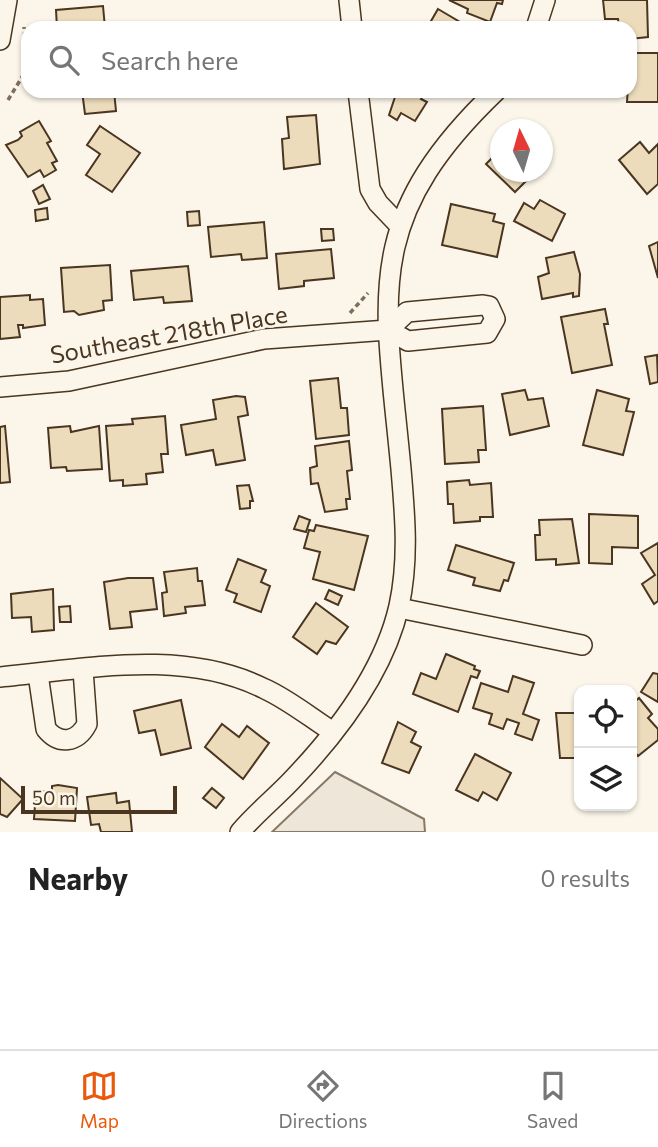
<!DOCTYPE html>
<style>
body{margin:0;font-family:Commissioner,sans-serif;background:#f6f6f6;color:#222}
.controls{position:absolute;right:21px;bottom:21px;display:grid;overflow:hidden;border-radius:14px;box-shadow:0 2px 5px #0004}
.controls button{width:63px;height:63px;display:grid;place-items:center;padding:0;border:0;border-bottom:2px solid #e0e0e0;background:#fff;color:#222;font:35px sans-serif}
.compass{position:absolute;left:490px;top:119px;width:63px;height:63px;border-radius:50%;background:#fff;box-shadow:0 2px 5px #0004;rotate:355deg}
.scale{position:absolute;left:21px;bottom:18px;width:156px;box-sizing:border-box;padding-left:7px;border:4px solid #4a3520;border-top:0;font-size:19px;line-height:24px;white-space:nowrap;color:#4a3520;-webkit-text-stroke:5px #fbf6e9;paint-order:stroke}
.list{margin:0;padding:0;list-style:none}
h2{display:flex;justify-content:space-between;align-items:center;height:91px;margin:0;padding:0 28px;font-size:30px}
h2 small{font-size:23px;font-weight:400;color:#767676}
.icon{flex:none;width:38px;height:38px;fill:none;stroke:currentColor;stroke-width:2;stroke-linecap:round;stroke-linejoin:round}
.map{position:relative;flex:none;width:658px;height:832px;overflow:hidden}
.search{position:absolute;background:#fff;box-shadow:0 2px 5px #0004;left:21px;right:21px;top:21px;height:77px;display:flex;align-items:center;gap:18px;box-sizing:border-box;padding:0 24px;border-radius:21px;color:#767676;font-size:26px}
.sheet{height:217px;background:#fff}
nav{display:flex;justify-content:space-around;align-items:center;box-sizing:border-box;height:98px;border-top:2px solid #e0e0e0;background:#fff;font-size:19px;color:#767676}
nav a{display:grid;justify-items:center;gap:4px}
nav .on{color:#ea580c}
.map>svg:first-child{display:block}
</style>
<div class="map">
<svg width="658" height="832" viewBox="0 0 658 832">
<rect width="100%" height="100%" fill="#fbf6e9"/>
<polygon fill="#ede6d9" stroke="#887966" stroke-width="2" points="335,772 424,819 425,832 272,832"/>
<g fill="#ecdcbc" stroke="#4a3520" stroke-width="2">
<polygon points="449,0 503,0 502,4 497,3 490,22 467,13 468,9"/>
<polygon points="603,0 647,0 648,37 630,39 630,28 619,28 618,19 605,19"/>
<polygon points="103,6 105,28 57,28 56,10"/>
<polygon points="438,9 465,25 464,28 427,28"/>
<polygon points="630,53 658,53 658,102 627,102"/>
<polygon points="82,91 114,91 116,111 85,114"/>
<polygon points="397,91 426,91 421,99 427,102 415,121 401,113 397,120 389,115"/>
<polygon points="316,115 320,164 284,169 282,139 289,138 287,117"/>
<polygon points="39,121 51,141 47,143 57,161 52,163 56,170 44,177 40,170 28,177 6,145 18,140 22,136 20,132"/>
<polygon points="100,126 140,153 112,192 86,175 100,154 87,145"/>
<polygon points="640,142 649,153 658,144 658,184 647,194 619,160"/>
<polygon points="500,150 500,172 535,172 515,192 486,164"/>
<polygon points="43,185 50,199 39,204 33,191"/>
<polygon points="540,200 565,214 552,241 514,221 524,203 534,209"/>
<polygon points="451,204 495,214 493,221 504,224 497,257 442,245"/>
<polygon points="47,208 48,219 36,221 35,210"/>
<polygon points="199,211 200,225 188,226 187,212"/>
<polygon points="264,222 267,258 242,260 241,254 211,257 208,227"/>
<polygon points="321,229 333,229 334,240 322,241"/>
<polygon points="658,242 658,278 649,246"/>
<polygon points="331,249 334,278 304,281 304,286 279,289 276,254"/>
<polygon points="574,252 580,274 579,296 573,297 573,293 542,299 538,277 549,273 546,258"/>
<polygon points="110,265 112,300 103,301 104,310 79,315 74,311 64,312 61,268"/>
<polygon points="188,266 192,301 164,303 163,297 134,300 131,271"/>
<polygon points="30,295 30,300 43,299 45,325 23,328 23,325 18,325 20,337 0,339 0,297"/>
<polygon points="605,309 608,324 604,324 612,365 572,373 561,317"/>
<polygon points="657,355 658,382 650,384 645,357"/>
<polygon points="338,378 341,408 347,408 349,435 316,439 310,381"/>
<polygon points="525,390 528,400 543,398 549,426 510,435 502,394"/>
<polygon points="597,390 629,399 626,411 634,412 623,455 583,445"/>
<polygon points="236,396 245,397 248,415 238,417 245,460 216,465 213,450 186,455 181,425 216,419 213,400"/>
<polygon points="483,406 486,450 478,450 479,462 445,464 442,409"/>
<polygon points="165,416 168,454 161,454 163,472 146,474 147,484 123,486 123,480 110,481 106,426 133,424 132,419"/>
<polygon points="5,426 10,482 0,483 0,427"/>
<polygon points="70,426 71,432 99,426 102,469 67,471 66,467 51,468 48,428"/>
<polygon points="349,441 352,470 347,471 350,499 346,499 347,509 325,512 318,483 311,484 310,468 317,466 315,446"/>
<polygon points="469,480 470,485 491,483 493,517 480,517 480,521 454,523 453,504 448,504 447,482"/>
<polygon points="249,485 253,501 250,501 250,508 240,509 237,486"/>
<polygon points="589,514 638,516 638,548 612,547 612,564 589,563"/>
<polygon points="299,516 310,520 306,532 294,529"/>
<polygon points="572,519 579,563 556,565 556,559 536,560 535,535 540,535 539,520"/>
<polygon points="316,525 368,536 354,590 313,579 320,552 304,548 309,530 314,531"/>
<polygon points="658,543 658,601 654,604 642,584 655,575 641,553"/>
<polygon points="456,545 514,563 508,581 504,580 500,591 473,585 475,578 448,570"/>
<polygon points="238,559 266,570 261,582 270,586 261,612 234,602 237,594 226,590"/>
<polygon points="197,568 198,581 202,581 205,605 185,607 186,613 164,616 162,593 167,592 164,572"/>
<polygon points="128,578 153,578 157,609 130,612 132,627 110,629 104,582"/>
<polygon points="53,589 54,630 32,632 31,617 12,618 11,594"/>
<polygon points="329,590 342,596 338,605 325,599"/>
<polygon points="316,603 348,627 336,644 326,641 317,654 293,637"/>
<polygon points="70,606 71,622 60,622 59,607"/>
<polygon points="446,654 475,666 474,669 480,671 477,678 471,676 458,712 413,694 421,673 436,679"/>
<polygon points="653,673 658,674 658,702 641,692"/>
<polygon points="513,676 534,683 523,714 539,720 532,740 515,734 519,723 507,719 503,729 489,724 492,714 473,708 481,683 508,692"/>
<polygon points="639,698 652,714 648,718 658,729 658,740 638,756 632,748 632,704"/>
<polygon points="181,700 191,748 161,755 155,730 139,733 134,711"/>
<polygon points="556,713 579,713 579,758 560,758"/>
<polygon points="398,722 416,732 411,742 421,747 409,773 382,763"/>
<polygon points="222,724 239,737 247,726 269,743 243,779 205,747"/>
<polygon points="475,754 511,773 497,800 483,792 478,801 456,790"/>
<polygon points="0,778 23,799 7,817 0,814"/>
<polygon points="58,785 77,788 75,821 34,819 36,791 52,791 52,786"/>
<polygon points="212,788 224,798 216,808 203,798"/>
<polygon points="116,793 117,803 129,801 132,832 101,832 99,824 91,825 87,797"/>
</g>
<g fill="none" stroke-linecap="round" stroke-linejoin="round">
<g stroke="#4a3520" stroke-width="22">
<g id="street">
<polyline points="349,0 352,28"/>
<polyline points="536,28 545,0"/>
<polyline points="0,40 7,0"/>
<polyline points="358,91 370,189 378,203 399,225"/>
<polygon points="483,305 489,306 495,319 487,333 408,341 388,330 407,312"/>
<polyline points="0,387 69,381 264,339 388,330"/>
<polyline points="399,608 582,645"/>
<path d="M38,674L46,729C59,745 77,743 87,724L83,670"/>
<path d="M0,677C87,669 183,648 265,689C289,700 311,718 333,732"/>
<path d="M240,832C256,813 275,798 292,780C338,732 384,672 399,606C409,560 405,515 401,469C385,298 360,221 496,91"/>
</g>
</g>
<g stroke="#7f6f5c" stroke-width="3.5" stroke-dasharray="5 3.5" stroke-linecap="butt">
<polyline points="8,100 27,69 24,27"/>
<polyline points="350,313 368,293"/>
</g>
<use href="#street" stroke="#fbf6e9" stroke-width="19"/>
</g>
<g text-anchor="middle" stroke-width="5" stroke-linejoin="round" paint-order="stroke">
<g font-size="24" fill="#4a3520" stroke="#fbf6e9">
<text transform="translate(169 335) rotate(-10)" y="8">Southeast 218th Place</text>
</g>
</g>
</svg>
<div class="controls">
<button><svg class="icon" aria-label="locate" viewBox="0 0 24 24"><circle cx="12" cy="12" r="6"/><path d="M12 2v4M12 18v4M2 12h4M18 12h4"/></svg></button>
<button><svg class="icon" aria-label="layers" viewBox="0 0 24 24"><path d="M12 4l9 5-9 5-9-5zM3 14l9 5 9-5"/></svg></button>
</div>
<svg class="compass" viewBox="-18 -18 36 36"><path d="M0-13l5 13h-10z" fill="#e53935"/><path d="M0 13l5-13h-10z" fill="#767676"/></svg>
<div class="scale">50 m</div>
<div class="search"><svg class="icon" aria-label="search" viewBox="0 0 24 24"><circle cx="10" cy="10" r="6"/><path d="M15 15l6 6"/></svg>Search here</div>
</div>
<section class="sheet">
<h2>Nearby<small>0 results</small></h2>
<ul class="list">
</ul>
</section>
<nav>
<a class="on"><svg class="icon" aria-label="map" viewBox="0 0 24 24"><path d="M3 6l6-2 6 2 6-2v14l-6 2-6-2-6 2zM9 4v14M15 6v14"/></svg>Map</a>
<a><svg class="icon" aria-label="directions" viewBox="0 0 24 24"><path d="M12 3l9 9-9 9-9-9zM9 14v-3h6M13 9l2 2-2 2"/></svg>Directions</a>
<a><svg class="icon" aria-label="saved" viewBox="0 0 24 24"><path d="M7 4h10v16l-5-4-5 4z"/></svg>Saved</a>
</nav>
